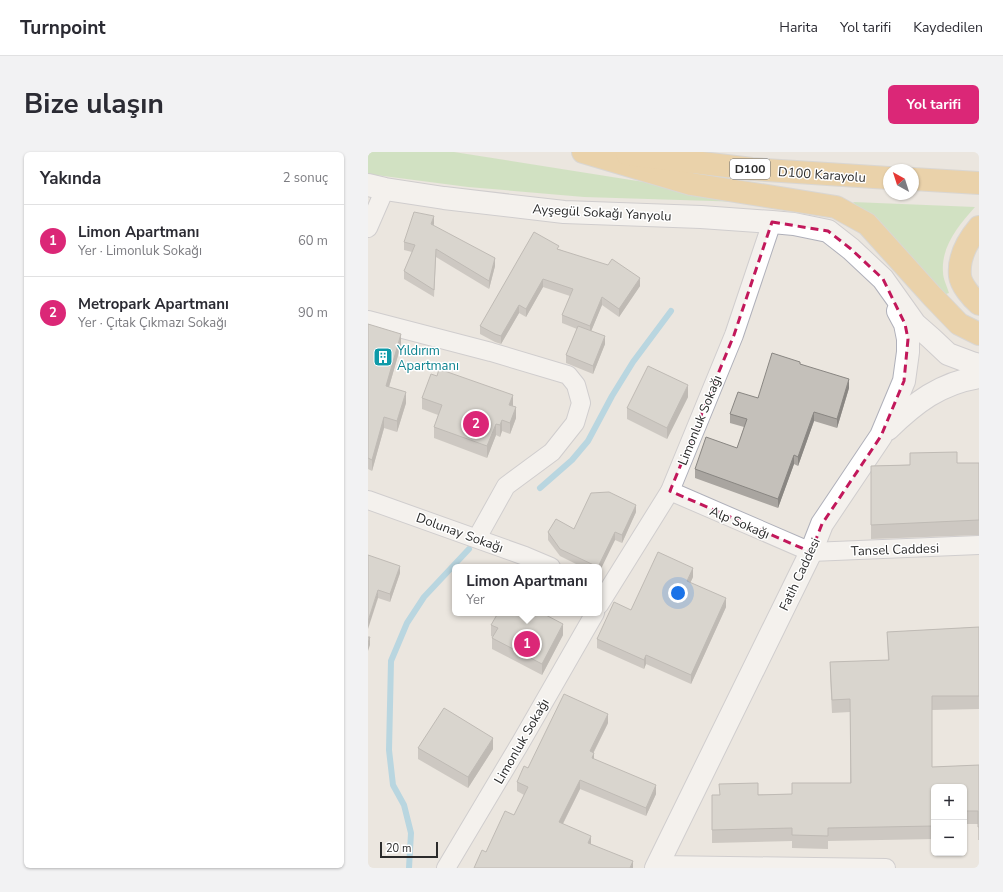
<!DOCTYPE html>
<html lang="tr">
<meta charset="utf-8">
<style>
body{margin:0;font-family:"Nunito Sans",sans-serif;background:#f2f2f3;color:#2b2b33}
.controls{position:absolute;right:12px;bottom:12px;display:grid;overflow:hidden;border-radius:6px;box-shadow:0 1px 3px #0004}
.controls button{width:36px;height:36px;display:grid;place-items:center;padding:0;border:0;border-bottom:1px solid #e1e1e2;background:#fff;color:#2b2b33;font:20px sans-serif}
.compass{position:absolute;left:515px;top:12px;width:36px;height:36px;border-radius:50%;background:#fff;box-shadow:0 1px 3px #0004;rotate:321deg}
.scale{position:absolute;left:12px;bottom:10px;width:58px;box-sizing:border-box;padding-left:4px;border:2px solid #2b2b2b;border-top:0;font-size:11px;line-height:14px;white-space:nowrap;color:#2b2b2b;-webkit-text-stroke:3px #fff;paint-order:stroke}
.you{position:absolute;left:310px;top:441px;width:14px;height:14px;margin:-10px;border:3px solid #fff;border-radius:50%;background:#1a73e8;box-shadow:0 0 0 6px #1a73e833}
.badge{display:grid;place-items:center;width:26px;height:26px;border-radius:50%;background:#db2777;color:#fff;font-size:13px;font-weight:700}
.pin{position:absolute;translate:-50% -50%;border:2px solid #fff;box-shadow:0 1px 4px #0006}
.popup{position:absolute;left:84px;top:412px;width:150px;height:52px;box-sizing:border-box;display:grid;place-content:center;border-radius:6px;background:#fff;filter:drop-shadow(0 1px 3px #0005);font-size:13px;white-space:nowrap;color:#7c7c81}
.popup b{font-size:15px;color:#2b2b33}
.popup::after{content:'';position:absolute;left:50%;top:100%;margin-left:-8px;border:8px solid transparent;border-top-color:#fff}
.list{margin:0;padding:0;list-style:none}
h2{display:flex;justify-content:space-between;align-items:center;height:52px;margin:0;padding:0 16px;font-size:17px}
h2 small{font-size:13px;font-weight:400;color:#7c7c81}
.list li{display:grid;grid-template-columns:26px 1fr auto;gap:12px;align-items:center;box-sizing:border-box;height:72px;padding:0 16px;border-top:1px solid #e1e1e2}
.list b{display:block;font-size:15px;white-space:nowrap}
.list p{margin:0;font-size:13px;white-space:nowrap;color:#7c7c81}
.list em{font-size:13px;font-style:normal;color:#7c7c81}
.map{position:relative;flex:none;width:611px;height:716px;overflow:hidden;border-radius:6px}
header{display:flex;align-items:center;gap:24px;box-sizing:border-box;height:56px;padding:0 20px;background:#fff;border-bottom:1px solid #e1e1e2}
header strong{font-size:19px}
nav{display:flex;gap:22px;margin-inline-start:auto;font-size:14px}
.intro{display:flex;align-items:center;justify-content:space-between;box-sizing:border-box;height:96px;padding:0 24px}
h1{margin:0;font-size:28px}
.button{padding:10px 18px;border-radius:6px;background:#db2777;color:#fff;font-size:14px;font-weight:700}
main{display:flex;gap:24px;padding:0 24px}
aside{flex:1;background:#fff;border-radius:6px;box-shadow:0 1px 3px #0004}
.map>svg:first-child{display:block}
</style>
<header>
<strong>Turnpoint</strong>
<nav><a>Harita</a><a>Yol tarifi</a><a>Kaydedilen</a></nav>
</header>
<div class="intro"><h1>Bize ulaşın</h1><a class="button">Yol tarifi</a></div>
<main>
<aside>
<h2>Yakında<small>2 sonuç</small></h2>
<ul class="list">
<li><span class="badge">1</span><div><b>Limon Apartmanı</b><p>Yer · Limonluk Sokağı</p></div><em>60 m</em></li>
<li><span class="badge">2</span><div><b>Metropark Apartmanı</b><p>Yer · Çıtak Çıkmazı Sokağı</p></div><em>90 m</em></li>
</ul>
</aside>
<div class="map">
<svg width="611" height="716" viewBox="0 0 611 716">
<rect width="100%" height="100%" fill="#ebe6df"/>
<g fill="#b2dca1">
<polygon points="0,0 86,0 263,28 400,48 376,50 216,45 100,35 0,22"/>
<path d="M485,50L607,55C591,73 573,94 575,120C575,127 579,134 581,141L575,143Z"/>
</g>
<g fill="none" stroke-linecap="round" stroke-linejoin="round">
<g stroke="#7dc3e2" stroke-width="6">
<polyline points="172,336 204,308 220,289 244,244 265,210 303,159"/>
<polyline points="41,716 43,681 36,653 25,633 21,598 23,509 39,471 56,445 101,397"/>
</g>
<g stroke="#afb0ba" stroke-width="20">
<g id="minor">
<polyline points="0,76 17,37"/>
<polyline points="0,168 123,200 200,223 208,233 213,251 207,271 184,300 138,334 109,386"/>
<polyline points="302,339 443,400 611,393"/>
<polyline points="0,348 157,404 183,415"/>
<polyline points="231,453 302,339 366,183 404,70"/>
<polyline points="290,713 518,716"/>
<polyline points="78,716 153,590 227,461"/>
</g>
</g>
<g stroke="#afb0ba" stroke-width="24">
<g id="secondary">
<polyline points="0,33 17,37 76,46 196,60 333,65 404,70 426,72 460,79 483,97 515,127 547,172 563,186 580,202 604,211 611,213"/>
<path d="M520,277C547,251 572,231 611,225"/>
<polyline points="288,716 443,400 454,372 513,284 536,229 540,200 540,187 537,172 530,159"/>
</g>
</g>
<g stroke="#c4c4c4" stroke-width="24">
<g id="trunk">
<polyline points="215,0 323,32 468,55 499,72 564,144 591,172 611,182"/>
<polyline points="259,2 384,17 521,26"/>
<polyline points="545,27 611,31"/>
<path d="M611,75C600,88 590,105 592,124C593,133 604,146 611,152"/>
</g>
</g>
<use href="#minor" stroke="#fff" stroke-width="18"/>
<use href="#secondary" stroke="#fff" stroke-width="22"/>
<use href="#trunk" stroke="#e8ba6a" stroke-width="22"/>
</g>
<g fill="#a9a5a0">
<polygon points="66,72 65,74 127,114 121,137 68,105 66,145 36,127 36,119 44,100 36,98 36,90"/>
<polygon points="191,97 272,134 251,165 234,153 223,179 237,192 225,222 198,211 198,203 209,177 194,171 194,163 202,144 175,135 158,165 151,161 133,192 127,190 112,182 112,174"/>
<polygon points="0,172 33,193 21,235 38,251 29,280 16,276 4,319 0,317"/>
<polygon points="432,212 481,236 469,276 446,269 430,314 426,312 410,356 327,326 327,317 369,296 376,275 362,271 362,262 390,246"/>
<polygon points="320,245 299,287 259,267 259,256"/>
<polygon points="54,246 145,254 148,266 142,282 134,279 132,285 128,283 119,306 66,286 66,275 70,263 54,257"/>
<polygon points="589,311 611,311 611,383 503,387 503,314"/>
<polygon points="268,360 254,391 247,388 231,415 214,415 192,404 180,388 180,380 206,377"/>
<polygon points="0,403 32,421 22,450 10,446"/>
<polygon points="325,425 322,431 358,455 323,532 278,512 276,517 229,496 229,487 263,458"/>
<polygon points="123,473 195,483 174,523 124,497 124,486 125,485 123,484"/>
<polygon points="611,475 611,557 564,558 564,615 611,613 611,688 610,688 610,672 596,672 596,635 566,635 566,687 460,689 460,697 424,696 424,689 344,691 344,643 424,642 482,631 482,560 464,561 462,523 462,510 520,508 519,480"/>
<polygon points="240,571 226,600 226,607 288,642 278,664 212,637 195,672 223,692 265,716 118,700 146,663 156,643 149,639 149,630 160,616"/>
<polygon points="50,596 125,597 100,636 50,607"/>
</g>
<g fill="#898682">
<polygon points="66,64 66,72 63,80 63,72"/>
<polygon points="127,106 127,114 121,137 121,129"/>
<polygon points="272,126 272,134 251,165 251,157"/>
<polygon points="175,127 175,135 158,165 158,157"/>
<polygon points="234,145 234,153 222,182 222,174"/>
<polygon points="151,153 151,161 133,192 133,184"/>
<polygon points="33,182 33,193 18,245 18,234"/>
<polygon points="237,184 237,192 225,222 225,214"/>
<polygon points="481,227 481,236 469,276 469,267"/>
<polygon points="320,233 320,245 299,287 299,276"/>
<polygon points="38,240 38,251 29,280 29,269"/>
<polygon points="145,243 145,254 141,253"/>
<polygon points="148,255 148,266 142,282 142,271"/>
<polygon points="446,260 446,269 430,314 430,305"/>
<polygon points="16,265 16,276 4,319 4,308"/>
<polygon points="134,268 134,279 132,285 132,273"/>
<polygon points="128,272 128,283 119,306 119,294"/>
<polygon points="426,303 426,312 410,356 410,347"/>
<polygon points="268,353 268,360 254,391 254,383"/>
<polygon points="247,380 247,388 231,421 231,415 230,415"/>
<polygon points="32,414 32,421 22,450 22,442"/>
<polygon points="325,416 325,425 319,438 319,429"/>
<polygon points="10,438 10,446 0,477 0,469"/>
<polygon points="358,446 358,455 323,532 323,523"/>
<polygon points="195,472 195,483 174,523 174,512"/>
<polygon points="2,485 2,493 0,499 0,491"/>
<polygon points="278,503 278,512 276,517 276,508"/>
<polygon points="240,562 240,571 222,607 222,599"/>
<polygon points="125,586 125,597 100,636 100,625"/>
<polygon points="226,601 226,609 224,606"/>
<polygon points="212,628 212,637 191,679 191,670"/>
<polygon points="288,633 288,642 278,664 278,656"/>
<polygon points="223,684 223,693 220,691"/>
<polygon points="265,709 265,716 262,716"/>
</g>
<g fill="#c4c0ba" stroke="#898682">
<polygon points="46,60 66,64 63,72 127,106 121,129 68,97 66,138 36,119 47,93 36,90"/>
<polygon points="166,80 191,94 189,97 240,113 244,107 272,126 251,157 234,145 222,174 194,163 205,137 175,127 158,157 151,153 133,184 127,182 112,174"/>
<polygon points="0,172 33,182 18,234 38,240 29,269 16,265 4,308 0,306"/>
<polygon points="210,174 237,184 225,214 198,203"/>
<polygon points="404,201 432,210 432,212 481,227 469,267 446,260 430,305 426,303 410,347 327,317 338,285 369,296 379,267 362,262 370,240 390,246"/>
<polygon points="280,214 320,233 299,276 259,256"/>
<polygon points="71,217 145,243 141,253 148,255 142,271 134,268 132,273 128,272 119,294 66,275 74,253 54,246 63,222 69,224"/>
<polygon points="589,300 589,311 611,311 611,368 503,373 503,314 542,313 542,301"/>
<polygon points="241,340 268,353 254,383 247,380 230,415 192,397 180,380 188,367 206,377 223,341"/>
<polygon points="290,400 325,416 319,429 358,446 323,523 278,503 276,508 229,487 246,450 263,458"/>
<polygon points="0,403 32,414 22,442 10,438 0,469"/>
<polygon points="130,461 174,461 195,472 174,512 124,486 130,476 123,473"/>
<polygon points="611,475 611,544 564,544 564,615 611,613 611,675 610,675 610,659 596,659 596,635 566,635 566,674 460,676 460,684 424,683 424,676 344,678 344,643 352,643 351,632 390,631 390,643 424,642 424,631 483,631 482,547 464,548 462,510 521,508 519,480"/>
<polygon points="0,485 2,485 0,491"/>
<polygon points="196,542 240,562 222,599 226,601 224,606 288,633 278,656 212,628 191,670 223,684 220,691 265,709 262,716 106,716 114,698 118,700 137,659 146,663 160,635 149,630 156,614 160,616"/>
<polygon points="76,556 125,586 100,625 50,596"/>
</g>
<path d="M0 0H611V716H0ZM404,70L460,79L483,97L515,127L537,172L540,187L536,229L513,284L454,372L443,400L302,339L366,183Z" fill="#ebe6df" fill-opacity=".55" fill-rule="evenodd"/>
<path fill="none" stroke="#c2185b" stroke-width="3" stroke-dasharray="8 5" stroke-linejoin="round" d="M404,70L460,79L483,97L515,127L537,172L540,187L536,229L513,284L454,372L443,400L302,339L366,183Z"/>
<defs>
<g id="building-square" transform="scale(1)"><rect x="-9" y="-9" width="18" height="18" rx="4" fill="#0f9aa8" stroke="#fff"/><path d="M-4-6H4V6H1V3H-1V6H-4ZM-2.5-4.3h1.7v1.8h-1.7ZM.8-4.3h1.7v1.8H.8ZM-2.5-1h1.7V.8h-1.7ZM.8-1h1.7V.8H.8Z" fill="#fff"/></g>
</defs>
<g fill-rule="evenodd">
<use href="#building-square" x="15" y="205"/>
</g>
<g text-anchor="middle" stroke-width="3" stroke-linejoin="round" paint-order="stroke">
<rect fill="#fff" stroke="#6b6b6b" stroke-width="1" x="362" y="7" width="40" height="20" rx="3"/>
<g font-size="12" font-weight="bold" fill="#2b2b2b">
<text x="382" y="21">D100</text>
</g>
<g font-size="13" fill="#2b2b2b" stroke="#fff">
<text transform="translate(454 22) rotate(4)" y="5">D100 Karayolu</text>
<text transform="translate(234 60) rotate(3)" y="5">Ayşegül Sokağı Yanyolu</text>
<text transform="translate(331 268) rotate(-68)" y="5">Limonluk Sokağı</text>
<text transform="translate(372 370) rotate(23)" y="5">Alp Sokağı</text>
<text transform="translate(92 380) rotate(20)" y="5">Dolunay Sokağı</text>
<text transform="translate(527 397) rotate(-2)" y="5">Tansel Caddesi</text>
<text transform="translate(431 422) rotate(-65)" y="5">Fatih Caddesi</text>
<text transform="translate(153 589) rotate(-60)" y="5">Limonluk Sokağı</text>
</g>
<g font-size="13" fill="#0d838f" stroke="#fff" text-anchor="start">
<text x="29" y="203">Yıldırım<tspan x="29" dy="15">Apartmanı</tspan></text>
</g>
</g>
</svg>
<div class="controls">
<button>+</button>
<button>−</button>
</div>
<svg class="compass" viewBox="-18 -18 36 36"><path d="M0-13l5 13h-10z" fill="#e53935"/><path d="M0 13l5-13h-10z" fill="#7c7c81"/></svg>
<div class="scale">20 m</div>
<div class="you"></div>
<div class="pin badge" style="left:159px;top:492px">1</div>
<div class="popup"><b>Limon Apartmanı</b>Yer</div>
<div class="pin badge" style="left:108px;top:272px">2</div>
</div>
</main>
